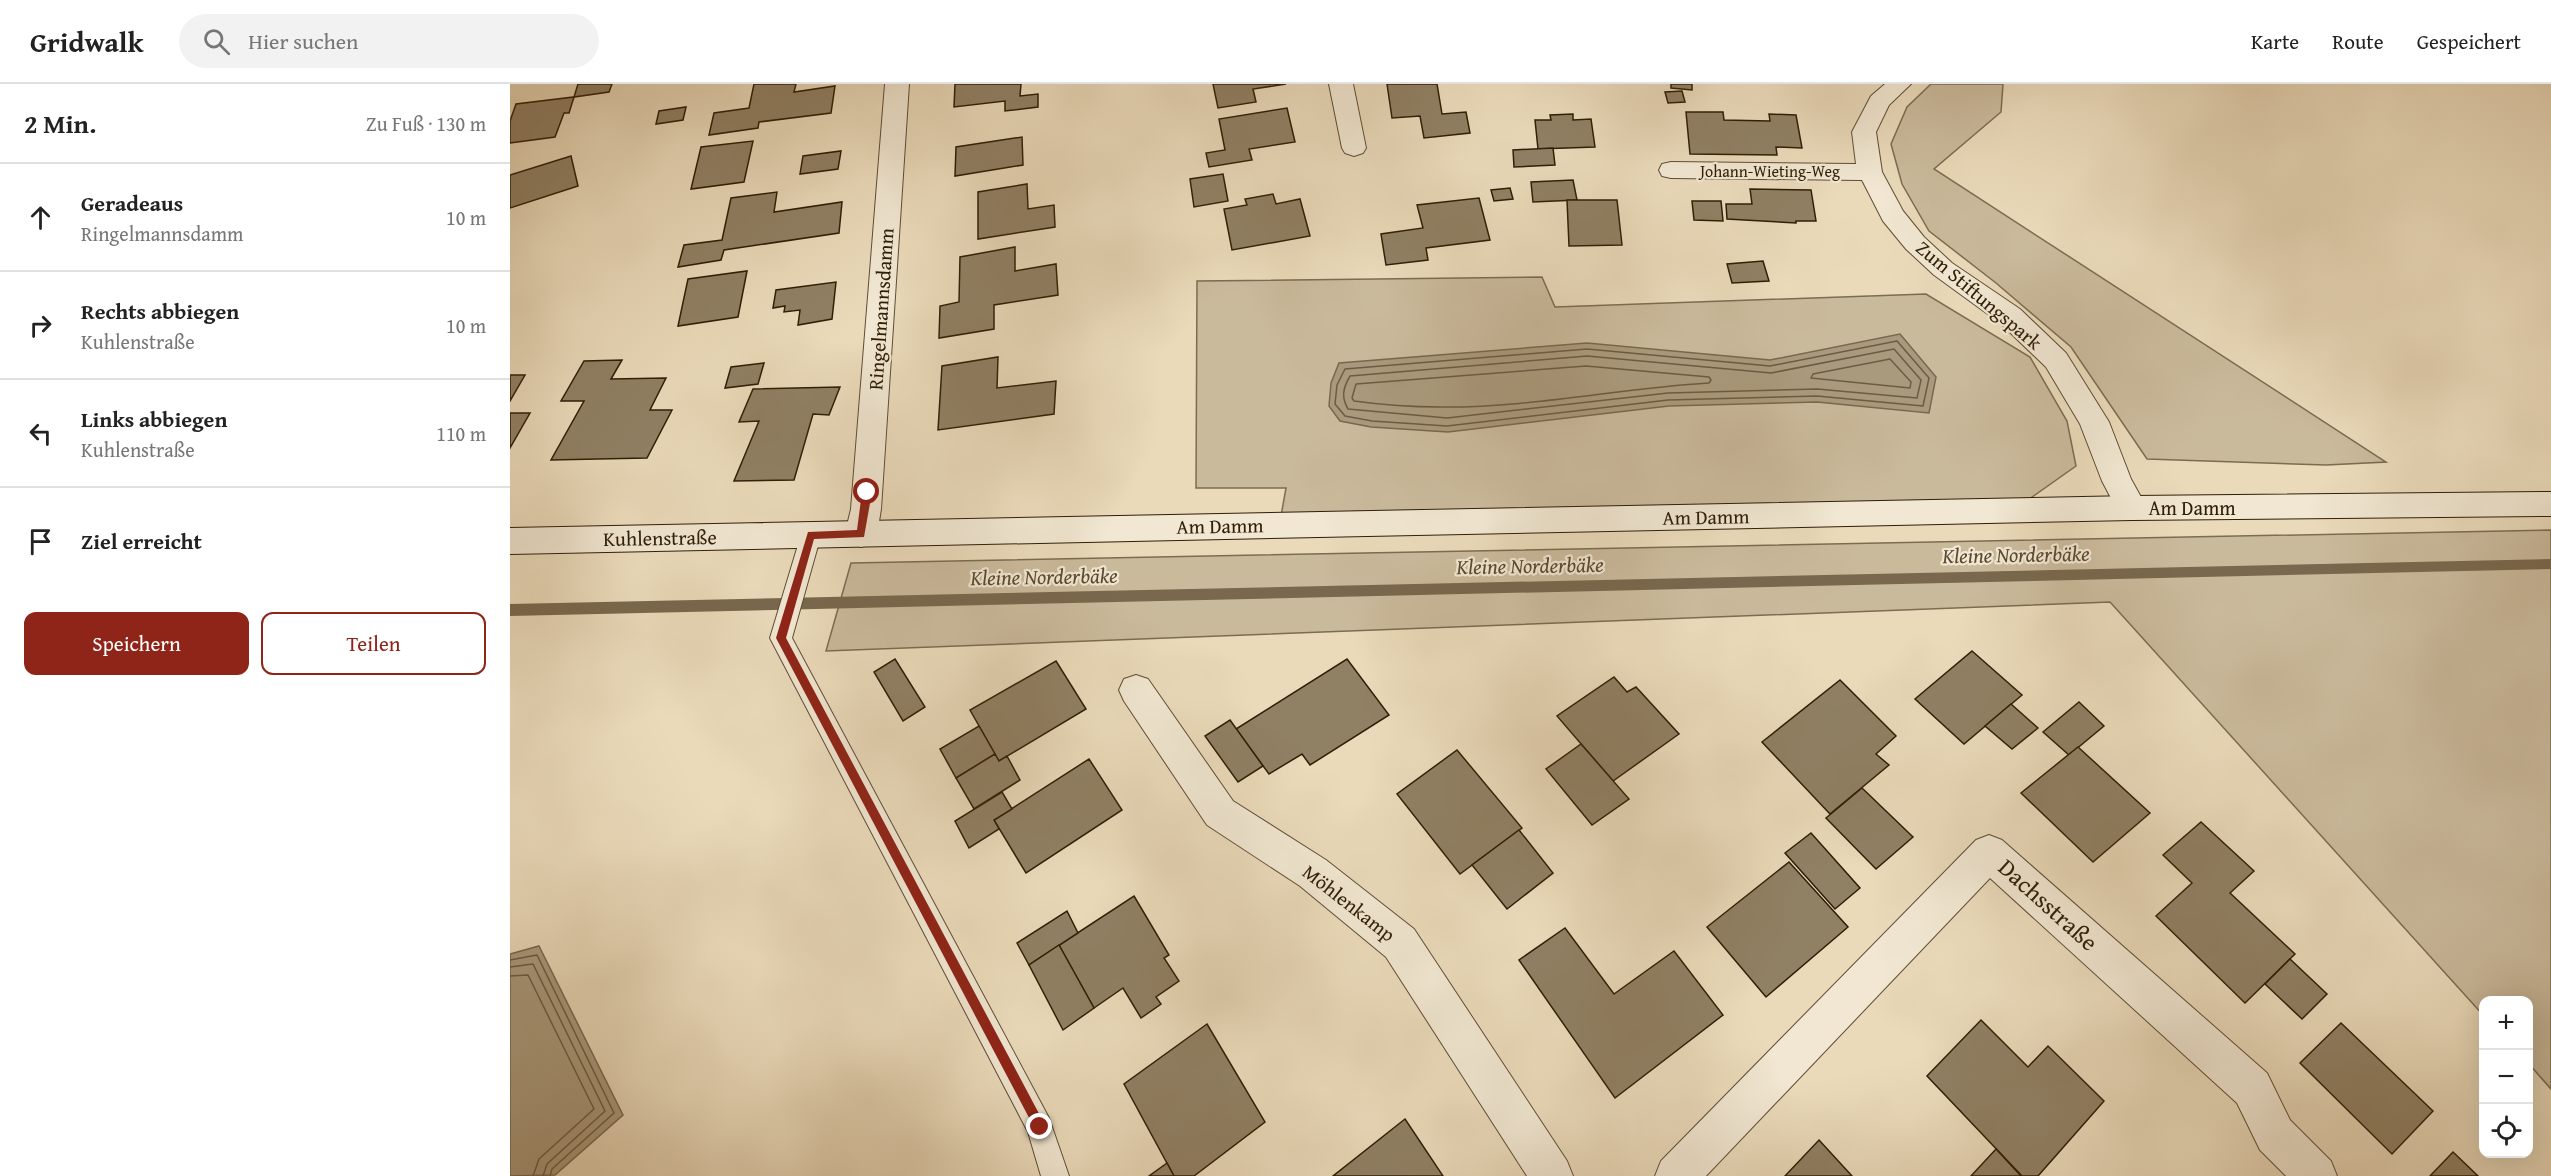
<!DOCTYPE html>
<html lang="de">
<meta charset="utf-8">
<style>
body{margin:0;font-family:"Gentium Book Plus",serif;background:#f2f2f2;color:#222}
.controls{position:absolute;right:18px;bottom:18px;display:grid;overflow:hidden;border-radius:12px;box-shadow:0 6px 24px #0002}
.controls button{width:54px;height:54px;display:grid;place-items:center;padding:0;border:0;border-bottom:2px solid #e0e0e0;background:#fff;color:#222;font:30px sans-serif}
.stop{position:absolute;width:18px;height:18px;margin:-14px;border:4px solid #8f2418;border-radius:50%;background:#fff}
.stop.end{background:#8f2418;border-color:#fff;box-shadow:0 2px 6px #0008}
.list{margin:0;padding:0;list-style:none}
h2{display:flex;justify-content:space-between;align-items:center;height:78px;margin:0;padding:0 24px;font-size:26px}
h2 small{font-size:20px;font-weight:400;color:#767676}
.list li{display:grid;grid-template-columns:39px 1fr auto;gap:18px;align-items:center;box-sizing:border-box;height:108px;padding:0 24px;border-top:2px solid #e0e0e0}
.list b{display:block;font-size:22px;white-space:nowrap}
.list p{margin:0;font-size:20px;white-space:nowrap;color:#767676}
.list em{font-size:20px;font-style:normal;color:#767676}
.actions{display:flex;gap:12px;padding:18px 24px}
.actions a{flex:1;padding:14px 0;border:2px solid #8f2418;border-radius:12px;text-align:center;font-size:21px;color:#8f2418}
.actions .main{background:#8f2418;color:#fff}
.icon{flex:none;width:33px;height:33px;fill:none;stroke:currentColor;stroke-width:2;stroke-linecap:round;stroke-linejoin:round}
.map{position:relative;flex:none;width:2041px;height:1092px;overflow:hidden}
header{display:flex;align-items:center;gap:36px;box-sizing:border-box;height:84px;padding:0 30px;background:#fff;border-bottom:2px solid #e0e0e0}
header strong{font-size:28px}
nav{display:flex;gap:33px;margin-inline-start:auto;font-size:21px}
.search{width:420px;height:54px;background:#f2f2f2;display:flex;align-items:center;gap:15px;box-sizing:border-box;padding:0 21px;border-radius:33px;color:#767676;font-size:22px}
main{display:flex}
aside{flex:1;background:#fff}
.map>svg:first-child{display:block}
</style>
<header>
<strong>Gridwalk</strong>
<div class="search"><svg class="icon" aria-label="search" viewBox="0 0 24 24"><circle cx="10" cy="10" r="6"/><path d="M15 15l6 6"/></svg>Hier suchen</div>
<nav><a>Karte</a><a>Route</a><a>Gespeichert</a></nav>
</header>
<main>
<aside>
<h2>2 Min.<small>Zu Fuß · 130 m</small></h2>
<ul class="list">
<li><svg class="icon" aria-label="ahead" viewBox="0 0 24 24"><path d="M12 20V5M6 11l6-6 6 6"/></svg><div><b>Geradeaus</b><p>Ringelmannsdamm</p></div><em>10 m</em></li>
<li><svg class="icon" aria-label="right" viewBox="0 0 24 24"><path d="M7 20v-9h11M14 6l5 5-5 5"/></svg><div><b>Rechts abbiegen</b><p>Kuhlenstraße</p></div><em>10 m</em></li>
<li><svg class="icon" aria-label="left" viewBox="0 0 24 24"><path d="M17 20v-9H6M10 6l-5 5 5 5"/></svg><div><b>Links abbiegen</b><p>Kuhlenstraße</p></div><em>110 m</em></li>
<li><svg class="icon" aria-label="arrive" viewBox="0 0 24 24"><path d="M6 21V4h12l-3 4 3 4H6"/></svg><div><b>Ziel erreicht</b></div></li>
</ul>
<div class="actions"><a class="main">Speichern</a><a>Teilen</a></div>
</aside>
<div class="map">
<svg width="2041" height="1092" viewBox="0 0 2041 1092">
<rect width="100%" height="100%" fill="#eadaba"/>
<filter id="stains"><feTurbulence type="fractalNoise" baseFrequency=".00333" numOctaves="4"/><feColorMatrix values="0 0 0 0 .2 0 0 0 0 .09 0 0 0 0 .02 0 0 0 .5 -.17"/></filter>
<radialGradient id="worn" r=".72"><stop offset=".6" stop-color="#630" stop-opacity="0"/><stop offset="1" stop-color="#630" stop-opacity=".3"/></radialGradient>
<g fill="#caba9c" stroke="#7c6c52" stroke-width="1.5">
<polygon points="1421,0 1493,0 1491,28 1424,85 1876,378 1816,381 1637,375 1561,263 1486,199 1419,147 1392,100 1381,60 1397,23"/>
<polygon points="1032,193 1045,223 1416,210 1520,273 1557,337 1566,382 1515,418 771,432 776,404 686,404 687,197"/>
<polygon points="2041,446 2041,1005 2019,980 2018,916 1974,916 1973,931 1600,518 316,567 341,479"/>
</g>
<g fill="#aa9a7d" stroke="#79684e" stroke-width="1.5">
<polygon points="1390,250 1426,293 1419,329 1307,318 1159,322 938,348 861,343 830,337 819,322 821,299 829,279 1077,259 1260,276"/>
<polygon points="29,862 113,1031 45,1091 0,1092 0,870"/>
</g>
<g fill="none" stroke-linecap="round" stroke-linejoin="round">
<g stroke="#6c5c42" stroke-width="1.5">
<polygon points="1387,257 1419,294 1413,322 1307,312 1158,316 937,342 862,337 835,332 825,320 827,301 835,285 1077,265 1260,282"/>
<path d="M1384,265L1411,296L1407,314L1307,305L1158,309L937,334L838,325C831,313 833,304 840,292L1077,272L1261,289Z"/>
<polygon points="1380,275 1401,298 1400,304 1301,294 1303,290"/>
<path d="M1076,282L1199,293L1201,296L1199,299C1110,304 1020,324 931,323C901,323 873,321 844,317L842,314L846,300Z"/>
<polyline points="0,876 27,871 104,1029 42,1085 40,1092"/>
<polyline points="0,883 23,880 95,1027 37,1080 33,1092"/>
<polyline points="0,892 18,891 84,1025 29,1075 23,1092"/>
</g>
<polygon fill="#79684e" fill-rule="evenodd" points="2041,475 2041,485 0,532 0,520"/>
</g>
<g fill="#908064" stroke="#2f1e07" stroke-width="1.5">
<polygon points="68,0 102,0 99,8 64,13"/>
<polygon points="244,0 286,0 284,8 325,2 321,29 249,38 248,44 199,51 204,29 239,24"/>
<polygon points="445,0 511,0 510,12 528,10 528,23 495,27 495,17 444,23"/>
<polygon points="703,0 776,0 743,5 746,18 708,24"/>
<polygon points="877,0 927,0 932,30 956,28 960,49 914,54 910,32 882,34"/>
<polygon points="1161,0 1182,0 1182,6 1161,4"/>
<polygon points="1172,7 1175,18 1158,19 1155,8"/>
<polygon points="64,13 59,29 54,29 45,53 0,59 0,37 6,20"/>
<polygon points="176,23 173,36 146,40 149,27"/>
<polygon points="777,24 785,58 739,65 742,76 699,83 696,69 715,66 709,35"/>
<polygon points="1176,28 1213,28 1214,36 1260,37 1259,30 1286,31 1292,64 1266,63 1267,71 1180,70"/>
<polygon points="1063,30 1063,36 1081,35 1085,63 1028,65 1025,36 1041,36 1040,31"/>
<polygon points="512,53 513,81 445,92 446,63"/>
<polygon points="243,57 234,98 181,105 191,63"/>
<polygon points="1043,64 1045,81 1004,83 1003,66"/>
<polygon points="331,67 328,85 290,90 293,72"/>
<polygon points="61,72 68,102 0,124 0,91"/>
<polygon points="713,90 718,117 684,123 680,95"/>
<polygon points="1063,96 1067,116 1023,118 1021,98"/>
<polygon points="517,100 518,125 544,121 545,143 468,155 468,108"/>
<polygon points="1000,104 1003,115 984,117 981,106"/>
<polygon points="1240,105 1301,106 1306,137 1286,137 1286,139 1217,135 1216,120 1242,120"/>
<polygon points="267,108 264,128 332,118 329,149 214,166 211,176 168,183 174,161 212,156 221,114"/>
<polygon points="763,110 766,120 790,115 800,152 722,166 714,125 737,121 735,115"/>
<polygon points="969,114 980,156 916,164 918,176 876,181 871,150 913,144 907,121"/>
<polygon points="1057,116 1107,116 1112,161 1059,162"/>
<polygon points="1182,117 1211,117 1213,137 1184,136"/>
<polygon points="505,163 505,187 546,180 548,211 484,221 484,245 429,254 430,222 449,218 450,173"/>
<polygon points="1253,177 1259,197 1222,199 1217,180"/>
<polygon points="237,187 228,233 168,242 178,195"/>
<polygon points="326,198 322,235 288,241 290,226 274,228 275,222 263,224 266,206"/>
<polygon points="488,273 487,304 546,297 544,330 428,346 432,282"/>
<polygon points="112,276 101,295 156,294 140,326 162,326 137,374 41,376 74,317 51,317 74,277"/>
<polygon points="254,279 248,300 215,304 221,283"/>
<polygon points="0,291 15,291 0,317"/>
<polygon points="330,303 319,331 303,330 284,396 224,397 249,337 229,338 243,305"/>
<polygon points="0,329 20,329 0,364"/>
<polygon points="1462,567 1512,611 1454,660 1405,615"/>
<polygon points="385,575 415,623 393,637 364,588"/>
<polygon points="837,575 879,631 800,681 792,670 759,690 726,645"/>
<polygon points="546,577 576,625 489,677 460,626"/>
<polygon points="1104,593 1117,608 1126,603 1169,650 1103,697 1047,632"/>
<polygon points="1330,596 1386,652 1366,670 1379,681 1320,730 1252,658"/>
<polygon points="1569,618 1594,642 1559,671 1533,648"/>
<polygon points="1501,620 1528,644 1502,665 1475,642"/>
<polygon points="720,636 753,682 728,698 695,652"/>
<polygon points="469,642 485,670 446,694 430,665"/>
<polygon points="1071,660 1119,715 1082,741 1036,685"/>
<polygon points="1568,663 1640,729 1583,778 1511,709"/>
<polygon points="947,666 1012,744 950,790 887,710"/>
<polygon points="485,670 489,677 497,672 510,696 464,725 446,694"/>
<polygon points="579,675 612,726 516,789 484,736"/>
<polygon points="1352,704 1403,753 1366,785 1316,734"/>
<polygon points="492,708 502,725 484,736 489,745 459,764 445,737"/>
<polygon points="1691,738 1744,787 1720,809 1785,870 1735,919 1646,832 1682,799 1653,771"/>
<polygon points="1009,746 1043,789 997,825 962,781"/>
<polygon points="1301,749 1350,804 1325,825 1275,769"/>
<polygon points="1279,778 1338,843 1256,913 1197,843"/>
<polygon points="624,812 659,871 654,874 669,897 646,913 651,920 631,934 613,904 584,924 549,861"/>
<polygon points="557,827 568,849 519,881 507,859"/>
<polygon points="1055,844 1104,910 1164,867 1213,931 1105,1014 1009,876"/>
<polygon points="549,861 584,924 553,946 519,881"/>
<polygon points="1780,875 1817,910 1792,935 1755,900"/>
<polygon points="1471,936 1518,983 1538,962 1594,1017 1528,1092 1512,1092 1417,992"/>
<polygon points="1831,939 1923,1027 1882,1070 1790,979"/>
<polygon points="697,940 755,1038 684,1092 664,1092 614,1000"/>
<polygon points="895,1035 933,1092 823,1092"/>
<polygon points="1309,1056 1342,1092 1275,1092"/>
<polygon points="1486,1065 1511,1092 1461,1092"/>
<polygon points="1943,1068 1968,1092 1920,1092"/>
<polygon points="657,1079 664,1092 639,1092"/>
</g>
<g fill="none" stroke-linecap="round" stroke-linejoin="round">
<g stroke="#5e4d34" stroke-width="2">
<polygon id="service" points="301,443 308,445 311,451 282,554 539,1034 559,1092 531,1092 518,1048 260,554 291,451 294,445"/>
</g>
<g stroke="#5e4d34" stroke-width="2">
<g id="minor">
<polygon points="375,0 399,0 371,425 367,450 362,459 351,463 340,459 335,450 341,425"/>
<polygon points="819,0 843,0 856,64 853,69 844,72 835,69 832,64"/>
<polygon points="1375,0 1401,0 1379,21 1366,48 1372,88 1393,127 1414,153 1442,179 1510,225 1556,269 1599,338 1621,395 1637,424 1633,433 1622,436 1611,433 1592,397 1570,340 1536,283 1490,239 1424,191 1396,165 1373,137 1352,96 1161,94 1152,92 1149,86 1152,80 1161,78 1346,80 1342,48 1361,12"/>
<polygon points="626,591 638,595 723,717 816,776 904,845 1057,1077 1063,1092 1017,1092 876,873 790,802 697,741 614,617 609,606 614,595"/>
<polygon points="1479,751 1492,756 1757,989 1780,1036 1821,1077 1827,1092 1776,1092 1750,1066 1727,1019 1480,794 1196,1092 1145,1092 1151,1077 1466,756"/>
</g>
</g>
<g stroke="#2f1e07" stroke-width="2">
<polygon id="secondary" points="2041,408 2041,432 1622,436 0,470 0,444 1622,412"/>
</g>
<use href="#service" fill="#f1e7d2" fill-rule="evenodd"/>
<use href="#minor" fill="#f1e7d2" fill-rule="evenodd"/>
<use href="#secondary" fill="#f1e7d2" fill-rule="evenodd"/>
</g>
<polygon fill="#8f2418" points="357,405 362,408 354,453 304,455 276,554 534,1039 536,1043 534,1047 530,1049 526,1047 266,554 298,448 347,446 352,408"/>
<g text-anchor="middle" stroke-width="4.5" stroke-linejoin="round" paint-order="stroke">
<g font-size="16" fill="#2f1e07" stroke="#f1e7d2">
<text x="1260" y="93">Johann-Wieting-Weg</text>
</g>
<g font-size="20" fill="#2f1e07" stroke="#f1e7d2">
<text transform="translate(1469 211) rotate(40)" y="7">Zum Stiftungspark</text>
<text transform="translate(371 225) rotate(-86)" y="7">Ringelmannsdamm</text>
<text x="1682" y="431">Am Damm</text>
<text transform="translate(1196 433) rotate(-1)" y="7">Am Damm</text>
<text transform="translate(710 442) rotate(-1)" y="7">Am Damm</text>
<text transform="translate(150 454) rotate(-1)" y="7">Kuhlenstraße</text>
<text transform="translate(839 819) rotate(38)" y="7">Möhlenkamp</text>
</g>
<g font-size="21" font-style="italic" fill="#5a4930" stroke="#f1e7d2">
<text transform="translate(1506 471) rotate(-1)" y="7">Kleine Norderbäke</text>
<text transform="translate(1020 482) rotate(-1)" y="7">Kleine Norderbäke</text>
<text transform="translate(534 493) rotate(-1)" y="7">Kleine Norderbäke</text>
</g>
<g font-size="24" fill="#2f1e07" stroke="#f1e7d2">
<text transform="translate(1538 821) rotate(42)" y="8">Dachsstraße</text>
</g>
</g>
<rect width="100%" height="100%" filter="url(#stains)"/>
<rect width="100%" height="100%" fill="url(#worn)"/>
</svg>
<div class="controls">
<button>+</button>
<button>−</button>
<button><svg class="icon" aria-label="locate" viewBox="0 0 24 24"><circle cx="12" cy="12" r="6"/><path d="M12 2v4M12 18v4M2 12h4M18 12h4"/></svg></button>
</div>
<div class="stop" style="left:357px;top:408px"></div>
<div class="stop end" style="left:530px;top:1043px"></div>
</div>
</main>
